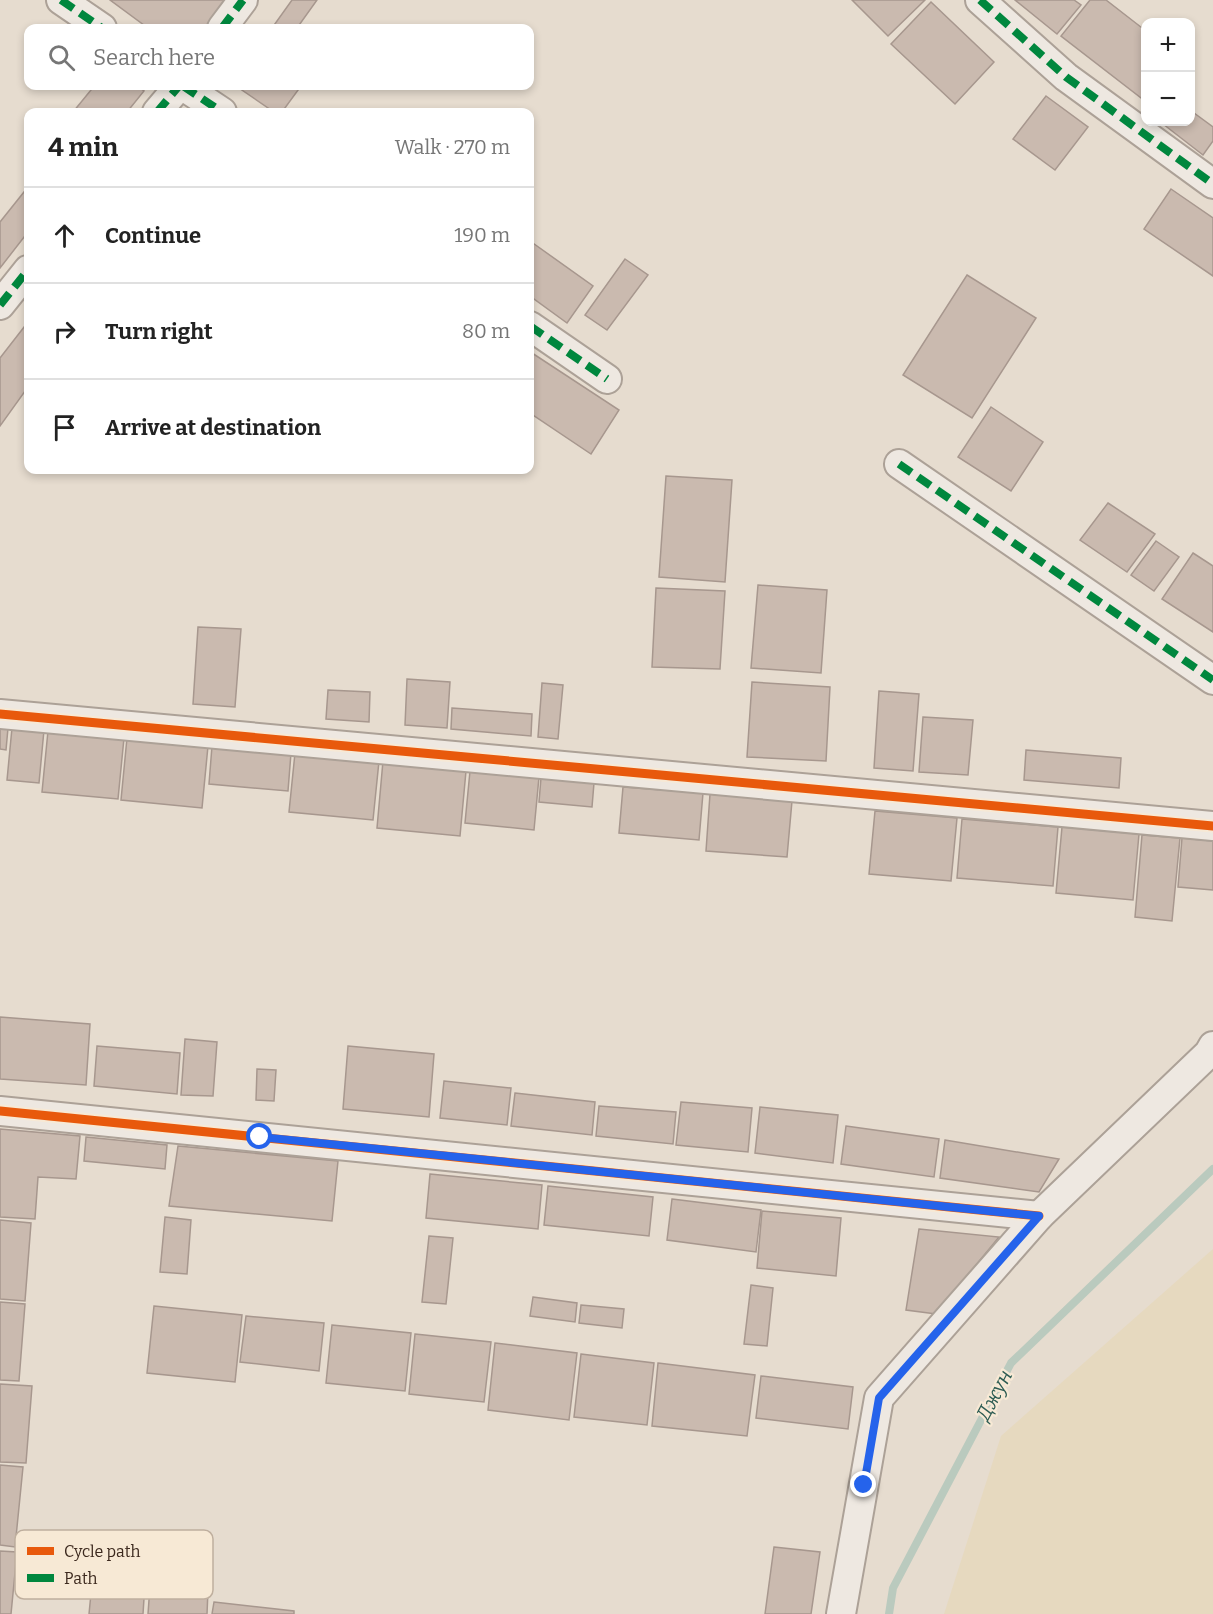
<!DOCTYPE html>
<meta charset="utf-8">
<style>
body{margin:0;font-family:Bitter,serif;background:#f2f2f2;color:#222}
.controls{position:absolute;right:18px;top:18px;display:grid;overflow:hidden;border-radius:12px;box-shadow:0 3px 9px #0003}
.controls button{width:54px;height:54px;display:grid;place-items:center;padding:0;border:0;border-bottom:2px solid #e0e0e0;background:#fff;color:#222;font:30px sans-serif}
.stop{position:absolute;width:18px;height:18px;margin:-14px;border:4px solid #2563eb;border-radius:50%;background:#fff}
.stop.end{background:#2563eb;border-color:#fff;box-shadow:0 2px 6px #0008}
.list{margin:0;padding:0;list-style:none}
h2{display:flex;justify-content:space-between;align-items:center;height:78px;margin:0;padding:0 24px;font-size:26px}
h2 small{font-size:20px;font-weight:400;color:#767676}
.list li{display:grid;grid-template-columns:39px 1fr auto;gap:18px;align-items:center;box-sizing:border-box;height:96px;padding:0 24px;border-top:2px solid #e0e0e0}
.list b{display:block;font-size:22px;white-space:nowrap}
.list em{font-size:20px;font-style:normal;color:#767676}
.icon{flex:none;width:33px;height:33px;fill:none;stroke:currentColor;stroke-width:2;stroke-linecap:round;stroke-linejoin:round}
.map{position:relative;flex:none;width:1213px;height:1614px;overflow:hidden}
.search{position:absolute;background:#fff;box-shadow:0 3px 9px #0003;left:24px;top:24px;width:510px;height:66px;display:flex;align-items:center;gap:15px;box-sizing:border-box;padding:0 21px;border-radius:12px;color:#767676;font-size:22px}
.panel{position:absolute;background:#fff;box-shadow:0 3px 9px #0003;left:24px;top:108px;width:510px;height:366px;border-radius:12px}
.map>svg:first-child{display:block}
</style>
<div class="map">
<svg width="1213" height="1614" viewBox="0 0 1213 1614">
<rect width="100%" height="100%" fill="#e6dccf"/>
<polygon fill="#e6d9bf" points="1213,1249 1213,1614 944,1614 1001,1436"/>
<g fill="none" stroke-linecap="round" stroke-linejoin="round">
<polyline stroke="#bacabe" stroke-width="8" points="889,1614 893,1588 1011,1363 1213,1169"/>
</g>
<g fill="#cabaaf" stroke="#a7978e" stroke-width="1.5">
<polygon points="110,0 229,0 207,28 148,28"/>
<polygon points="292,0 317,0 297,28 272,28"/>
<polygon points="852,0 925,0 888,36"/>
<polygon points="1015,0 1074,0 1081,5 1057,34"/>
<polygon points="1090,0 1106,0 1146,31 1145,101 1061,36"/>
<polygon points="931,2 994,62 955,104 891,44"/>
<polygon points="87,86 137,86 144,91 127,112 73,112 91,90"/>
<polygon points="236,86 301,86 282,112 274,112"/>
<polygon points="1046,96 1088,127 1055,170 1013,139"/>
<polygon points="1190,110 1213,127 1213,141 1203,155 1163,124 1165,122 1190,122"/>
<polygon points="28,187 28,232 0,268 0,222"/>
<polygon points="1171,189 1213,218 1213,276 1144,229"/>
<polygon points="530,241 593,286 567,323 530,296"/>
<polygon points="625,259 648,275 607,330 585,315"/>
<polygon points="967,275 1036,318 972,418 903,375"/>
<polygon points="28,322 28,387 0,426 0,358"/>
<polygon points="532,353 619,410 591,454 530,413 530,357"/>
<polygon points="991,407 1043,442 1011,491 958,457"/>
<polygon points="666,476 732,480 725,582 659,577"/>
<polygon points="1108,503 1155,534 1127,572 1080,540"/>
<polygon points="1156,541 1179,557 1154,591 1131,575"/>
<polygon points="1193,553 1213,566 1213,632 1162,599"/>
<polygon points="758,585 827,590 821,673 751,668"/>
<polygon points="656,588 725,591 720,669 652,667"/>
<polygon points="198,627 241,629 235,707 193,704"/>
<polygon points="407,679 450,682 447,728 405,725"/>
<polygon points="752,682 830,687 826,761 747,757"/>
<polygon points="542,683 563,685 558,739 538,737"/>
<polygon points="328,690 370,692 369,722 326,719"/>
<polygon points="879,691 919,694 913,771 874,768"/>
<polygon points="452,708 532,714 531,736 451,729"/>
<polygon points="923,717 973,720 968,775 919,772"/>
<polygon points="0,727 8,728 6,750 0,749"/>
<polygon points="12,728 44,730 39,783 7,780"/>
<polygon points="48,731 124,738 118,799 42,792"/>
<polygon points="127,738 208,746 202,808 121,800"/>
<polygon points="212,746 291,753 288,791 209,784"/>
<polygon points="1026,750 1121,758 1119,788 1024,780"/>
<polygon points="295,753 379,761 373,820 289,812"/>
<polygon points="383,761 466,771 460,836 377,828"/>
<polygon points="470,771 539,777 534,830 465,823"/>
<polygon points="541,778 594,783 592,807 539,802"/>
<polygon points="623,787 703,793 699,840 619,833"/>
<polygon points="710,794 792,801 787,857 706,851"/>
<polygon points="875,811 957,818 951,881 869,874"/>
<polygon points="962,819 1058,827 1053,886 957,878"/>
<polygon points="1062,827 1139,834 1133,900 1056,893"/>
<polygon points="1142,835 1180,838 1172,921 1135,917"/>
<polygon points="1182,838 1213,841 1213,890 1178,887"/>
<polygon points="0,1017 90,1024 86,1085 0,1079"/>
<polygon points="185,1039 217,1042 213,1096 181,1095"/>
<polygon points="97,1046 180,1053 177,1094 94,1086"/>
<polygon points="348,1046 434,1054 429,1117 343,1109"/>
<polygon points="257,1069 276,1070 274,1101 256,1100"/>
<polygon points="444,1081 511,1088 507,1125 440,1118"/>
<polygon points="515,1093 595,1102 592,1135 511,1126"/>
<polygon points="681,1102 752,1108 748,1152 676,1145"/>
<polygon points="599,1106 676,1112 673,1144 596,1136"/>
<polygon points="760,1107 838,1115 833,1163 755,1153"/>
<polygon points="846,1126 939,1139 934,1177 841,1164"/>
<polygon points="0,1129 80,1136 76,1179 38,1177 35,1219 0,1217"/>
<polygon points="86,1137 167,1145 165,1169 84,1161"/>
<polygon points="945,1140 1059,1159 1039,1192 940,1178"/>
<polygon points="178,1146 338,1161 332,1221 169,1206"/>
<polygon points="430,1174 542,1185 538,1229 426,1218"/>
<polygon points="548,1186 653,1197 649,1236 544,1225"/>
<polygon points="672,1199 761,1210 756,1252 667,1240"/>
<polygon points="762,1211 841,1218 836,1276 757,1268"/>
<polygon points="165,1217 191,1220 187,1274 160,1272"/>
<polygon points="0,1220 31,1223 25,1301 0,1299"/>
<polygon points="919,1229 999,1237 936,1314 906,1310"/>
<polygon points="429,1236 453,1238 446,1304 422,1302"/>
<polygon points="751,1285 773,1288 767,1346 744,1344"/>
<polygon points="533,1297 577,1303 575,1322 530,1316"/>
<polygon points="0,1302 25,1304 19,1381 0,1380"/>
<polygon points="581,1305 624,1309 622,1328 579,1323"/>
<polygon points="154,1306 242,1315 235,1382 147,1373"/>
<polygon points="246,1316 324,1323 319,1371 240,1362"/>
<polygon points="332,1325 411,1333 405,1391 326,1383"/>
<polygon points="415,1334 491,1342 484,1402 409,1394"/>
<polygon points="495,1343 577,1353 569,1420 488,1410"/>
<polygon points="581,1354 654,1363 647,1425 574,1417"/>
<polygon points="658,1363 755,1375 747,1436 652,1426"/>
<polygon points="761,1376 853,1387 848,1429 756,1418"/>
<polygon points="0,1384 32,1386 26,1463 0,1462"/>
<polygon points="0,1465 23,1467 15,1547 0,1545"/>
<polygon points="774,1547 820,1552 811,1614 765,1614"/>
<polygon points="0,1551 17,1552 11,1614 0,1614"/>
<polygon points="94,1563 146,1567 143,1614 89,1614"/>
<polygon points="150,1586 208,1590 207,1614 148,1614"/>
<polygon points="214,1602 294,1611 294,1614 212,1614"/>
</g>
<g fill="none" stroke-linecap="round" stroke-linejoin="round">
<g stroke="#aca197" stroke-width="32">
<g id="minor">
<polyline points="61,0 102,28"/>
<polyline points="980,0 1066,77 1213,184"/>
<polyline points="222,28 243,0"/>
<polyline points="183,86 222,112"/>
<polyline points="157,112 179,86"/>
<polyline points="0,305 28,270"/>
<polyline points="530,326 607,379"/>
<polyline points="899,464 1213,680"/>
<polyline points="0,714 1213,826"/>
<polyline points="0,1111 1039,1216"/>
<polyline points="841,1614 879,1398 1039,1216 1209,1053 1213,1046"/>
</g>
</g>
<use href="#minor" stroke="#eee8e1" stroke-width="28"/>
<g stroke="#00873e" stroke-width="8" stroke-dasharray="15 8" stroke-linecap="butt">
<polyline points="61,0 102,28"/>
<polyline points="980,0 1066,77 1213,184"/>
<polyline points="222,28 243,0"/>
<polyline points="183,86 222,112"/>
<polyline points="157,112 179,86"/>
<polyline points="0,305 28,270"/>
<polyline points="530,326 607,379"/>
<polyline points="899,464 1213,680"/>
</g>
<g stroke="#f7e9d5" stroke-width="13">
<g id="cycleway">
<polyline points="0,714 1213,826"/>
<polyline points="0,1111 1039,1216"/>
</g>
</g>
<use href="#cycleway" stroke="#e8590c" stroke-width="9"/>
</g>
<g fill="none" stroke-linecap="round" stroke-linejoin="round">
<polyline stroke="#2563eb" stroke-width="8" points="260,1137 1039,1216 879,1398 864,1485"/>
</g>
<g text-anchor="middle" stroke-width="4.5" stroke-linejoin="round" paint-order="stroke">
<g font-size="20" font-style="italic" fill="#2d5c53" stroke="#f7e9d5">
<text transform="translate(994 1395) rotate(-62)" y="7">Джун</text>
</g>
</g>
<rect x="15" y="1530" width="198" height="69" rx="9" fill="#f7e9d5" stroke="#bfaf9e" stroke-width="1.5"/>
<rect x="27" y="1547" width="27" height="8" fill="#e8590c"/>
<rect x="27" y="1574" width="27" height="8" fill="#00873e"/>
<g font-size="16" fill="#3c291e">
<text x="64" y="1557">Cycle path</text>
<text x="64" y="1584">Path</text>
</g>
</svg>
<div class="controls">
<button>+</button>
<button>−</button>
</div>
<div class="stop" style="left:260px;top:1137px"></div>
<div class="stop end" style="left:864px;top:1485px"></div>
<div class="search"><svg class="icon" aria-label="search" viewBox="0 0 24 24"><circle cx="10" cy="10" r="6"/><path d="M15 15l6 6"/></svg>Search here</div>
<section class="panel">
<h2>4 min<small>Walk · 270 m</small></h2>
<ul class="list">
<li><svg class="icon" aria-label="ahead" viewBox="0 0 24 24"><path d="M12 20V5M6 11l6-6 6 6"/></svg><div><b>Continue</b></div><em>190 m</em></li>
<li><svg class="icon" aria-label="right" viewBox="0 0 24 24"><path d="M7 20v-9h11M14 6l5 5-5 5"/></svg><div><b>Turn right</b></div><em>80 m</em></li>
<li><svg class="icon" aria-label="arrive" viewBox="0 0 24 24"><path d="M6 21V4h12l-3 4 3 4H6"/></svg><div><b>Arrive at destination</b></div></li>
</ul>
</section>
</div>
